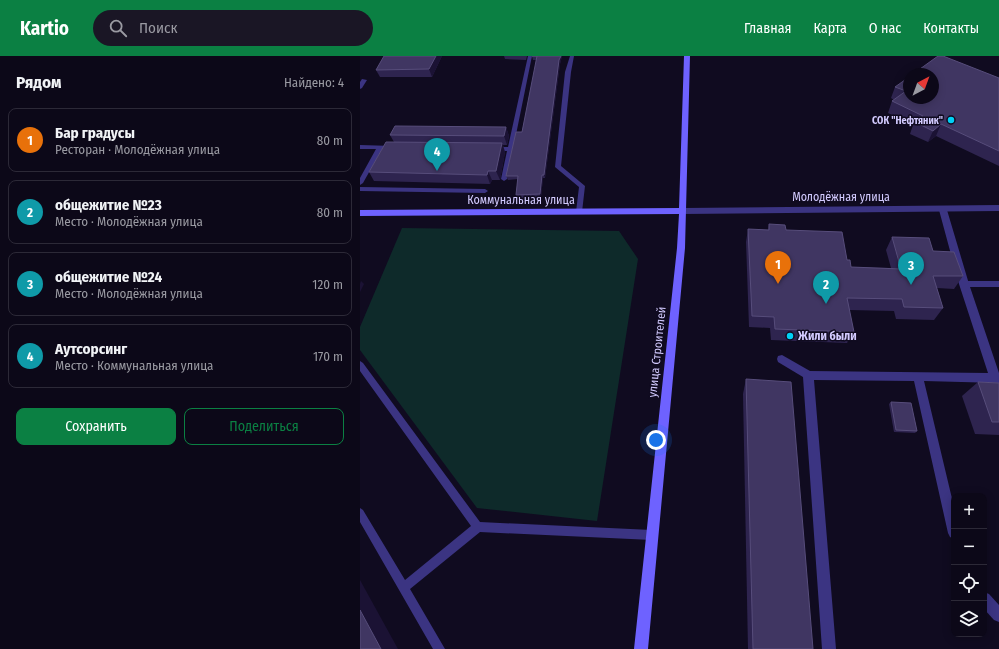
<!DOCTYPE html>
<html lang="ru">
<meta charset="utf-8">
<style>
body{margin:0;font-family:"Fira Sans Condensed",sans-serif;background:#1a1625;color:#f1f3f6}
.controls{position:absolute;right:12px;bottom:12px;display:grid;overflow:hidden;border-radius:8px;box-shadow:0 2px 10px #0003}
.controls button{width:36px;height:36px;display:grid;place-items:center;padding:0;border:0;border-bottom:1px solid #2c2937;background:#0c0818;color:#f1f3f6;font:20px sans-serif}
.compass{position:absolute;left:543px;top:12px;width:36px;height:36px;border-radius:50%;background:#0c0818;box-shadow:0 2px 10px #0003;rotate:41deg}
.you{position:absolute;left:296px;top:384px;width:14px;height:14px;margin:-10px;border:3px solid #fff;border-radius:50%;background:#1a73e8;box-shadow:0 0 0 6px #1a73e833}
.badge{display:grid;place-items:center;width:26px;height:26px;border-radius:50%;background:#0b8043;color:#fff;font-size:13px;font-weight:700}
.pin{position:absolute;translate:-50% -33px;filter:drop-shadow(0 1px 2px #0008)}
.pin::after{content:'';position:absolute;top:21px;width:14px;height:12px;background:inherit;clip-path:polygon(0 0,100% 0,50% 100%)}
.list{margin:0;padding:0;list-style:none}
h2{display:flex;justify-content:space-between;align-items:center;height:52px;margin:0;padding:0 16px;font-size:17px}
h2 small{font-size:13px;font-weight:400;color:#9a9aa2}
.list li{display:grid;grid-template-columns:26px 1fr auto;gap:12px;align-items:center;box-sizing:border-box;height:64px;margin:0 8px 8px;padding:0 8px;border:1px solid #2c2937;border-radius:8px}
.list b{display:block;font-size:15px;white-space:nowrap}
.list p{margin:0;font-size:13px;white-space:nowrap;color:#9a9aa2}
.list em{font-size:13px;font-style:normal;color:#9a9aa2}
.actions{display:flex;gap:8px;padding:12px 16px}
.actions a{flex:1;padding:9px 0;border:1px solid #0b8043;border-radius:8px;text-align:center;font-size:14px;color:#0b8043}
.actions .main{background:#0b8043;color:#fff}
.icon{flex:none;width:22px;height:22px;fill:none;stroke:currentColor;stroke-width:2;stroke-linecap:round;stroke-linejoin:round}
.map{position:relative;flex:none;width:639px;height:593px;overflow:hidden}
header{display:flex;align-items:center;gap:24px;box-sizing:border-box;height:56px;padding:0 20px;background:#0b8043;color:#fff}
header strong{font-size:19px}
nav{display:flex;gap:22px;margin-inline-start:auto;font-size:14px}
.search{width:280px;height:36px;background:#1a1625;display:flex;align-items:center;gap:10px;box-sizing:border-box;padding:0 14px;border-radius:22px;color:#9a9aa2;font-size:15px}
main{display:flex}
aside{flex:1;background:#0c0818}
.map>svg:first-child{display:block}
</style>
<header>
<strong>Kartio</strong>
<div class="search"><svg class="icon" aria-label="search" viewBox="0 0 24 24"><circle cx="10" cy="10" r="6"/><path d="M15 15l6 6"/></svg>Поиск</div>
<nav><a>Главная</a><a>Карта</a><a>О нас</a><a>Контакты</a></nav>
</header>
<main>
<aside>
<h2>Рядом<small>Найдено: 4</small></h2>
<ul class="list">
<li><span class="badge" style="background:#e8710a">1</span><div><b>Бар градусы</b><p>Ресторан · Молодёжная улица</p></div><em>80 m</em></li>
<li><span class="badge" style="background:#0f9aa8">2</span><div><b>общежитие №23</b><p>Место · Молодёжная улица</p></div><em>80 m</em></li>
<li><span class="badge" style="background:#0f9aa8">3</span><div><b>общежитие №24</b><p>Место · Молодёжная улица</p></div><em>120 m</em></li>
<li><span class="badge" style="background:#0f9aa8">4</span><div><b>Аутсорсинг</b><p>Место · Коммунальная улица</p></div><em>170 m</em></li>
</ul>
<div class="actions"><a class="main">Сохранить</a><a>Поделиться</a></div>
</aside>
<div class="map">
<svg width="639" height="593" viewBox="0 0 639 593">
<rect width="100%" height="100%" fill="#100b20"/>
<polygon fill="#0e2a2a" points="42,172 259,175 278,203 237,465 117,452 0,294 0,271"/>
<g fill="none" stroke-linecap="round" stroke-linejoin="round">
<g fill="#3b3482" fill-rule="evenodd">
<polygon points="168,0 172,0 147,123 144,125 141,123 147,95 133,95 130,93 133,91 148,91"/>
<polygon points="210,0 214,0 211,16 201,110 225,130 222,156 219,158 216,156 219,131 195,111 205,16"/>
<polygon points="2,23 7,24 2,32 0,33 0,26"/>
<polygon points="0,89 33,90 36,92 33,94 22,93 3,127 0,129 0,122 16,93 0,93"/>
<polygon points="0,131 125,133 128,135 125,137 0,135"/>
<polygon points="604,225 639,225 639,231 604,231 600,228"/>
<polygon points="0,305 3,307 120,466 292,474 296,475 297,479 296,483 292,484 120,476 50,533 85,593 73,593 0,466 0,452 3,454 45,524 111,470 0,315"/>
</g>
<g fill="#3b3482" fill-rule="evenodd">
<polygon points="583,151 587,154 609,228 639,317 639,327 564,325 594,451 594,483 590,481 588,477 554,325 454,324 476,593 462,593 443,321 418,306 417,303 418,300 422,299 450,315 628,317 599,228 579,154"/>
<polygon points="624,536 629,538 639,549 639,566 634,564 624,553"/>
</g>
<polygon fill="#3b3482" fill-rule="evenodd" points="639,149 639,155 323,158 319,155 323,152"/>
<polygon fill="#6e62ff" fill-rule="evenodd" points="324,0 330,0 325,192 288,593 274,593 317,192 319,158 0,160 0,154 319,152"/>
</g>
<g fill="#2e244f">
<polygon points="82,0 72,21 20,21 16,14"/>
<polygon points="144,0 167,0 166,4 145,3"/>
<polygon points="172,0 202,0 200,8 185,122 183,122 181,141 157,143 156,139 158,123 148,124 146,120 162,76 177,4 173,4"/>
<polygon points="639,22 639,110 576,80 568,86 550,78 553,69 528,57 532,45 534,44 531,42 535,31"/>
<polygon points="146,71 149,80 147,89 143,89 145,96 140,124 132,124 130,128 14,125 9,116 34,86 30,79"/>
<polygon points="409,168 426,174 487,204 491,211 531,212 526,194 532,181 573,195 603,220 594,233 577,232 583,252 574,264 536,263 534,255 489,254 494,276 487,287 411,284 410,272 389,271 386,186 388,173 408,174"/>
<polygon points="386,323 453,593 388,593 383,338"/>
<polygon points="618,326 639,327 639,379 615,378 602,340"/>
<polygon points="531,346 557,375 555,377 534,376 529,348"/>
</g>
<g fill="#1b1234">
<polygon points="76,0 82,0 72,21 69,13"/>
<polygon points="201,0 202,0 200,8 185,122 184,119 199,4"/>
<polygon points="581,68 576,80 568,86 573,75"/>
<polygon points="146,71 149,80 147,89 144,80"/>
<polygon points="142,87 145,96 140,124 136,115"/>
<polygon points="128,115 132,124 130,128 127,119"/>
<polygon points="182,119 183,122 181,141 180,138"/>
<polygon points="1,225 4,228 0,236 0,228"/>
<polygon points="0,524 38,593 21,593 0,554"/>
</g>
<g fill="#403662" stroke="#574d7b">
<polygon points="24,0 76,0 69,13 16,14"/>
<polygon points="172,0 201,0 199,4 184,119 182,119 180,138 156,139 158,120 146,120 156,76 162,76 177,0"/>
<polygon points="578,0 583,0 639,22 639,95 581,68 573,75 555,66 563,60 532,45 546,35 535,31 549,21 549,42 573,42 573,18 553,18"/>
<polygon points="35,70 146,71 144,80 30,79"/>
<polygon points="26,86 142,87 136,115 128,115 127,119 9,116"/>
<polygon points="409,168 425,169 426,174 482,176 487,204 490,204 491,211 541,213 532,181 569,182 573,195 594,196 603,220 573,220 583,252 544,251 542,243 487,242 494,276 415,273 414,261 392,260 388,173 409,174"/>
<polygon points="386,323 431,326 453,593 393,593"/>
<polygon points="618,326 639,327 639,366 632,366"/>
<polygon points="531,346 551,347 557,375 536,374"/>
<polygon points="0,554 21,593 0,593"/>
</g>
<g fill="#00d0f6" stroke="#100b20" stroke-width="1.5">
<circle cx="591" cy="64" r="4"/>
<circle cx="430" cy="280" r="4"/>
</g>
<g text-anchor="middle" stroke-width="3" stroke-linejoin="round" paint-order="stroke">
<g font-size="10" font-weight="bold" fill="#d3cbff" stroke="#100b20" text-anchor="end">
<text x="583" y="68">СОК "Нефтяник"</text>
</g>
<g font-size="12" fill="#d3cbff" stroke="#100b20">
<text x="481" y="145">Молодёжная улица</text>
<text x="161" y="148">Коммунальная улица</text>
<text transform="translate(297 296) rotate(-84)" y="4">улица Строителей</text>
</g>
<g font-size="12" font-weight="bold" fill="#d3cbff" stroke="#100b20" text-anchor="start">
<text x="438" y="284">Жили были</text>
</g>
</g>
</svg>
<div class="controls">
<button>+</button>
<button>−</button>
<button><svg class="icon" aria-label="locate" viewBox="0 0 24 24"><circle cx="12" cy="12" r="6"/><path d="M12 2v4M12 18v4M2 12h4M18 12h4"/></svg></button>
<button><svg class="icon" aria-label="layers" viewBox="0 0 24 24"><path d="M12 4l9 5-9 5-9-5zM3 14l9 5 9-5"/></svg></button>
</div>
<svg class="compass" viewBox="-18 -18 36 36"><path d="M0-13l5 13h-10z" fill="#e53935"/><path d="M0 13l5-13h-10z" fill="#9a9aa2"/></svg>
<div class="you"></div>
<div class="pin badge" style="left:418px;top:228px;background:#e8710a">1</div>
<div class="pin badge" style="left:466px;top:248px;background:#0f9aa8">2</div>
<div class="pin badge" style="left:551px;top:229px;background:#0f9aa8">3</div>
<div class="pin badge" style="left:77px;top:115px;background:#0f9aa8">4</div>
</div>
</main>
